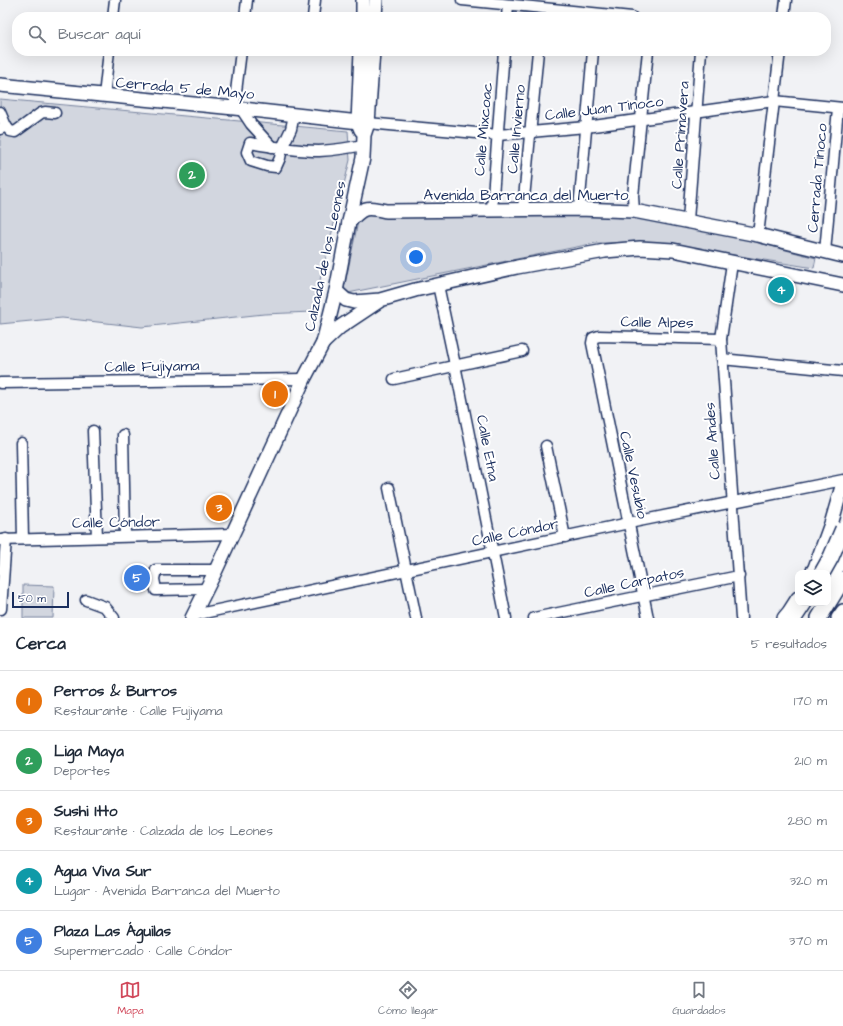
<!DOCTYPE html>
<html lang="es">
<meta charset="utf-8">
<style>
body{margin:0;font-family:"Architects Daughter",sans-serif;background:#f2f2f3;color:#1f2937}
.controls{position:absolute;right:12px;bottom:12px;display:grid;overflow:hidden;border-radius:8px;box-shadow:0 4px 16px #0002}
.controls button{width:36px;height:36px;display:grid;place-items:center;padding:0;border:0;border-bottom:1px solid #e0e1e3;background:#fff;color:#1f2937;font:20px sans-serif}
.scale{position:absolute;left:12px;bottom:10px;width:57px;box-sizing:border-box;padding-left:4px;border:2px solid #1b2f5e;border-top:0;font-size:11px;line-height:14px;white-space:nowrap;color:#1b2f5e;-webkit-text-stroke:3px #fff;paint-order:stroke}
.you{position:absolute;left:416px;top:257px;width:14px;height:14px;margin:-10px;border:3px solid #fff;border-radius:50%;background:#1a73e8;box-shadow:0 0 0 6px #1a73e833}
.badge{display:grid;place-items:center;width:26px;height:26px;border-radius:50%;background:#d1495b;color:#fff;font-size:13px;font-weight:700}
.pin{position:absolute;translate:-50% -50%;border:2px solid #fff;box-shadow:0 1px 4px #0006}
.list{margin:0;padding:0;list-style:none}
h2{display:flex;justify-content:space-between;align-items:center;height:52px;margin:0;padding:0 16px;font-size:17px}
h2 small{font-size:13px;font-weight:400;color:#747a83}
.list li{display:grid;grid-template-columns:26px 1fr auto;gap:12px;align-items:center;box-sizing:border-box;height:60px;padding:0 16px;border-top:1px solid #e0e1e3}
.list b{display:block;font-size:15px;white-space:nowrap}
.list p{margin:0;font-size:13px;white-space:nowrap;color:#747a83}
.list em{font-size:13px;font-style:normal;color:#747a83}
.icon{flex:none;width:22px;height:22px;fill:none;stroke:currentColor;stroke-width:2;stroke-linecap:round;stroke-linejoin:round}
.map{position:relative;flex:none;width:843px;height:618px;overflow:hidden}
.search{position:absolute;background:#fff;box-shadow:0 4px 16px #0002;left:12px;right:12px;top:12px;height:44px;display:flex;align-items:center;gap:10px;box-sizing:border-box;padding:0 14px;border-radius:16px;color:#747a83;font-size:15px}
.sheet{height:352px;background:#fff}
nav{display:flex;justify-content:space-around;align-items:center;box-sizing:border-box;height:56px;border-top:1px solid #e0e1e3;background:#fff;font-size:11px;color:#747a83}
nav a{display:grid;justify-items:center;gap:2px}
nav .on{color:#d1495b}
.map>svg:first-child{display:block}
</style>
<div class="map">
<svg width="843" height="618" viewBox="0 0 843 618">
<rect width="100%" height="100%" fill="#f1f2f5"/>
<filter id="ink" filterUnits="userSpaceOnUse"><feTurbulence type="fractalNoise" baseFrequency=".025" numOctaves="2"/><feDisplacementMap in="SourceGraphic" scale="8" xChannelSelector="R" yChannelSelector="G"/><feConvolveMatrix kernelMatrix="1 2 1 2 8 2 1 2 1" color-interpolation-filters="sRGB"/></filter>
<g filter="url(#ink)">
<g fill="#d2d6df" stroke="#76829e">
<polygon points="0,99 348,131 350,160 312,312 264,314 142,327 62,318 0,324"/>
<polygon points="360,212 622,214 687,224 816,258 814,268 659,243 596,243 343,294"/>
<polygon points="23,585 54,586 53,618 23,618"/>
</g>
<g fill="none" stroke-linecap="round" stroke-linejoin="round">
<g stroke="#1b2f5e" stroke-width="13">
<g id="minor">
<polyline points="462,0 632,17"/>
<polyline points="113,17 115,0"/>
<polyline points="245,17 247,0"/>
<polyline points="313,17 315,0"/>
<polyline points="507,17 508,5"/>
<polyline points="784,17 786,0"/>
<polyline points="104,96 109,51"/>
<polyline points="234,108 241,51"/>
<polyline points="241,109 251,124 272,147"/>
<polyline points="0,112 6,126"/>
<path d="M294,115L291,129L282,148L280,158L276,167L267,166L251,161L247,152L250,143C273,147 296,151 319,151C334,150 349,148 363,145"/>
<polyline points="368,123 498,135 586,127 774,101 843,108"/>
<polyline points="0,129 6,126 10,131 15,132 41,113 45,112 55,113"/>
<polyline points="492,209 504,51"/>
<polyline points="523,209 538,51"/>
<polyline points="579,209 593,51"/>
<polyline points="634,211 633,196 648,51"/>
<polyline points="688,220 701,51"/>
<polyline points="758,235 780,51"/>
<polyline points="825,252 838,108"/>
<polyline points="732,263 721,339 741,618"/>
<polyline points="438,285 455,365 506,618"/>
<polyline points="722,359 843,371"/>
<polyline points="394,379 522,351"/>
<polyline points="0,383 304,379"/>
<polyline points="93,431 97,537"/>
<polyline points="123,435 125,536"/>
<polyline points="21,443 23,539"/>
<polyline points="546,446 565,537"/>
<polyline points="389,488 416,618"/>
<polyline points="0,540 233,534"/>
<polyline points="207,589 156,590 154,579 156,570 216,570"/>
<polyline points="86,600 105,607 114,618"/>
<polyline points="1,609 6,539"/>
<polyline points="194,615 629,523 843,480"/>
<polyline points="534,618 739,576"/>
<polyline points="648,618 592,343 593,338 599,336 721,339"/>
</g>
</g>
<g stroke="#1b2f5e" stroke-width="16">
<g id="major">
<polyline points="363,17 363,0"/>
<polyline points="375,17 376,0"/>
<polyline points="361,51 358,123 361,130"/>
<polyline points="0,85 234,108 368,123"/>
<path d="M349,222C364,206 366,207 386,211L579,209L634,211L758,235L843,256"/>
<polyline points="336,291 346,300 354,302 380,300 415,290 517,267 605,251 640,248 673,250 843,285"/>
<polyline points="323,343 340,327 379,301"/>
<polyline points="813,573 832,521 843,483"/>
<polyline points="192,618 216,570 304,379 323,343 336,291 349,222 363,158 364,135 368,123 373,51"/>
<polyline points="784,618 789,612 798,598"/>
<polyline points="838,618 843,611"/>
</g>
</g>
<g stroke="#1b2f5e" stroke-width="18">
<g id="highway">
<polyline points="814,571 842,555"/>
<polyline points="828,581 843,555"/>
<polyline points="794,618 804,603"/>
<polyline points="819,618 843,579"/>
</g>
</g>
<use href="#minor" stroke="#fff" stroke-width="10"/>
<use href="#major" stroke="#fff" stroke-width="13"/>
<use href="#highway" stroke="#fff" stroke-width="15"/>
<g stroke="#1b2f5e" stroke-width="18" stroke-linecap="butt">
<polyline id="highway-bridge" points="822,573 831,557 843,529"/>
</g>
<use href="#highway-bridge" stroke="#fff" stroke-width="15"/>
</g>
</g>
<g text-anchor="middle" stroke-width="4" stroke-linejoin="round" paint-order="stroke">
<g font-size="15" fill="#1b2f5e" stroke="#fff">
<text transform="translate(185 88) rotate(5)" y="5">Cerrada 5 de Mayo</text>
<text transform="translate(604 108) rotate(-7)" y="5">Calle Juan Tinoco</text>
<text transform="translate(483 129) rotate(-85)" y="5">Calle Mixcoac</text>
<text transform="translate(516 129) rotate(-85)" y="5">Calle Invierno</text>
<text transform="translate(680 135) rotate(-86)" y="5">Calle Primavera</text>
<text transform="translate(817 178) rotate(-85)" y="5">Cerrada Tinoco</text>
<text x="526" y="200">Avenida Barranca del Muerto</text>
<text transform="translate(325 256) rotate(-78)" y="5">Calzada de los Leones</text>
<text transform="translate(657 322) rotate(1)" y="5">Calle Alpes</text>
<text transform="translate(152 366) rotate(-1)" y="5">Calle Fujiyama</text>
<text transform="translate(712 441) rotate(-94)" y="5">Calle Andes</text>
<text transform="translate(488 448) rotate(79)" y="5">Calle Etna</text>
<text transform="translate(634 475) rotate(78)" y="5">Calle Vesubio</text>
<text transform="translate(116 522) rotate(-1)" y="5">Calle Cóndor</text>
<text transform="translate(515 532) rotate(-12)" y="5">Calle Cóndor</text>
<text transform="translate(634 582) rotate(-12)" y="5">Calle Carpatos</text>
</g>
</g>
</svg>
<div class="controls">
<button><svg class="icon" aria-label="layers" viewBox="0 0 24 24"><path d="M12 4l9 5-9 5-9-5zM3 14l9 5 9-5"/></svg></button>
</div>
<div class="scale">50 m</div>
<div class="you"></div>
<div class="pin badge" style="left:275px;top:394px;background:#e8710a">1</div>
<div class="pin badge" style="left:192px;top:175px;background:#2e9e5b">2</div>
<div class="pin badge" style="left:219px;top:508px;background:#e8710a">3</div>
<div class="pin badge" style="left:781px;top:290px;background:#0f9aa8">4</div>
<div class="pin badge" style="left:137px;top:578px;background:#3f7fe0">5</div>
<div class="search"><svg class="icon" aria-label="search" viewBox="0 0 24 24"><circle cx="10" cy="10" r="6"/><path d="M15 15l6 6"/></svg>Buscar aquí</div>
</div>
<section class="sheet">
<h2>Cerca<small>5 resultados</small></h2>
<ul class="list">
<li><span class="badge" style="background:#e8710a">1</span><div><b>Perros &amp; Burros</b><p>Restaurante · Calle Fujiyama</p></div><em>170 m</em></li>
<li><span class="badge" style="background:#2e9e5b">2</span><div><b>Liga Maya</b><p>Deportes</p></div><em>210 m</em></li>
<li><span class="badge" style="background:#e8710a">3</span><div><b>Sushi Itto</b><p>Restaurante · Calzada de los Leones</p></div><em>280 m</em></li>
<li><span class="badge" style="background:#0f9aa8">4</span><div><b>Agua Viva Sur</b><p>Lugar · Avenida Barranca del Muerto</p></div><em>320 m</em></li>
<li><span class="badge" style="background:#3f7fe0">5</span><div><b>Plaza Las Águilas</b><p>Supermercado · Calle Cóndor</p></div><em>370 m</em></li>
</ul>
</section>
<nav>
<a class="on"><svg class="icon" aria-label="map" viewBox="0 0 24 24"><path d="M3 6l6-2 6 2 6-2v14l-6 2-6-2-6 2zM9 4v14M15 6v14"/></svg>Mapa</a>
<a><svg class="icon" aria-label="directions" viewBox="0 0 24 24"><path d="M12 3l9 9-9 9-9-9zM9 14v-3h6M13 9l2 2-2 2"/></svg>Cómo llegar</a>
<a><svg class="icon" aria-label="saved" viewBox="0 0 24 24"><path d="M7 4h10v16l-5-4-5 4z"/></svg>Guardados</a>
</nav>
